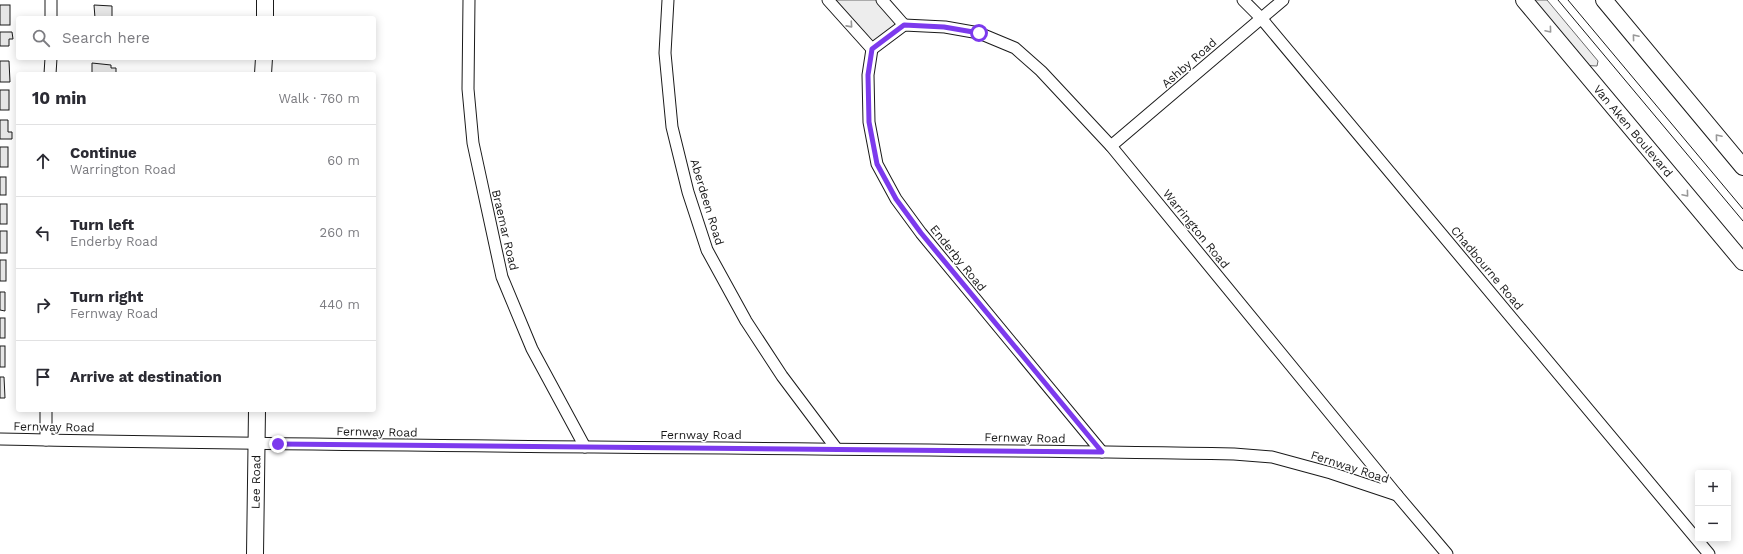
<!DOCTYPE html>
<meta charset="utf-8">
<style>
body{margin:0;font-family:"Work Sans",sans-serif;background:#f2f2f3;color:#2b2b33}
.controls{position:absolute;right:12px;bottom:12px;display:grid;overflow:hidden;border-radius:4px;box-shadow:0 2px 10px #0003}
.controls button{width:36px;height:36px;display:grid;place-items:center;padding:0;border:0;border-bottom:1px solid #e1e1e2;background:#fff;color:#2b2b33;font:20px sans-serif}
.stop{position:absolute;width:12px;height:12px;margin:-9px;border:3px solid #7c3aed;border-radius:50%;background:#fff}
.stop.end{background:#7c3aed;border-color:#fff;box-shadow:0 1px 4px #0008}
.list{margin:0;padding:0;list-style:none}
h2{display:flex;justify-content:space-between;align-items:center;height:52px;margin:0;padding:0 16px;font-size:17px}
h2 small{font-size:13px;font-weight:400;color:#7c7c81}
.list li{display:grid;grid-template-columns:26px 1fr auto;gap:12px;align-items:center;box-sizing:border-box;height:72px;padding:0 16px;border-top:1px solid #e1e1e2}
.list b{display:block;font-size:15px;white-space:nowrap}
.list p{margin:0;font-size:13px;white-space:nowrap;color:#7c7c81}
.list em{font-size:13px;font-style:normal;color:#7c7c81}
.icon{flex:none;width:22px;height:22px;fill:none;stroke:currentColor;stroke-width:2;stroke-linecap:round;stroke-linejoin:round}
.map{position:relative;flex:none;width:1743px;height:554px;overflow:hidden}
.search{position:absolute;background:#fff;box-shadow:0 2px 10px #0003;left:16px;top:16px;width:360px;height:44px;display:flex;align-items:center;gap:10px;box-sizing:border-box;padding:0 14px;border-radius:4px;color:#7c7c81;font-size:15px}
.panel{position:absolute;background:#fff;box-shadow:0 2px 10px #0003;left:16px;top:72px;width:360px;height:340px;border-radius:4px}
.map>svg:first-child{display:block}
</style>
<div class="map">
<svg width="1743" height="554" viewBox="0 0 1743 554">
<rect width="100%" height="100%" fill="#fff"/>
<g fill="#ededed" stroke="#6a6a6a">
<polygon points="828,0 882,0 904,25 872,49"/>
<polygon points="1524,0 1547,0 1598,61 1597,66 1578,65"/>
</g>
<g fill="#e6e6e6" stroke="#1a1a1a">
<rect x="0" y="5" width="10" height="20"/>
<polygon points="94,5 112,6 112,18 95,18"/>
<polygon points="0,32 12,32 13,39 9,39 9,46 0,46"/>
<polygon points="0,61 9,61 10,82 0,82"/>
<polygon points="92,63 111,65 111,68 116,68 116,74 92,74"/>
<rect x="0" y="90" width="9" height="20"/>
<polygon points="0,120 8,120 8,132 12,132 12,139 0,139"/>
<rect x="0" y="147" width="8" height="20"/>
<rect x="0" y="177" width="6" height="18"/>
<rect x="0" y="204" width="7" height="20"/>
<rect x="0" y="231" width="7" height="22"/>
<rect x="0" y="260" width="6" height="21"/>
<polygon points="0,292 5,292 5,311 0,310"/>
<rect x="0" y="318" width="5" height="20"/>
<rect x="0" y="346" width="5" height="21"/>
<polygon points="0,377 4,377 5,398 0,398"/>
</g>
<g fill="none" stroke-linecap="round" stroke-linejoin="round">
<g stroke="#1a1a1a" stroke-width="13">
<g id="minor">
<polyline points="469,0 468,89 473,143 502,277 532,349 585,447"/>
<polyline points="668,0 665,53 672,127 688,192 707,250 746,321 782,376 836,448"/>
<polyline points="828,0 872,49"/>
<polyline points="882,0 904,25"/>
<polyline points="1243,0 1261,18 1709,554"/>
<polyline points="51,18 51,0"/>
<polyline points="872,49 904,25 945,27 979,33 1015,48 1041,71 1111,146 1397,495 1447,554"/>
<polyline points="872,49 868,75 869,122 877,164 896,199 921,233 1102,452"/>
<polyline points="50,74 51,58"/>
<polyline points="1111,146 1283,0"/>
<path d="M0,439C411,448 823,447 1234,454L1272,457L1331,473L1397,495"/>
<polyline points="46,440 46,410"/>
</g>
</g>
<g stroke="#1a1a1a" stroke-width="18">
<g id="secondary">
<polyline points="1524,0 1743,262"/>
<polyline points="1604,0 1743,167"/>
<polyline points="265,18 265,0"/>
<polyline points="263,74 264,58"/>
<polyline points="255,554 257,410"/>
</g>
</g>
<use href="#minor" stroke="#fff" stroke-width="11"/>
<use href="#secondary" stroke="#fff" stroke-width="16"/>
<g stroke="#1a1a1a" stroke-width="1">
<polyline points="1558,0 1743,221"/>
<polyline points="1568,0 1743,209"/>
</g>
</g>
<defs><path id="oneway-chevron" d="M-2-3.5L2.5 0L-2 3.5" fill="none" stroke-width="1.6" stroke-linecap="round" stroke-linejoin="round"/></defs>
<g stroke="#989898">
<use href="#oneway-chevron" transform="translate(850 25) rotate(48)"/>
<use href="#oneway-chevron" transform="translate(1549 30) rotate(50)"/>
<use href="#oneway-chevron" transform="translate(1635 37) rotate(-130)"/>
<use href="#oneway-chevron" transform="translate(1718 137) rotate(-130)"/>
<use href="#oneway-chevron" transform="translate(1686 194) rotate(50)"/>
</g>
<g fill="none" stroke-linecap="round" stroke-linejoin="round">
<polyline stroke="#7c3aed" stroke-width="5" points="278,444 1102,452 921,233 896,199 877,164 869,122 868,75 872,49 904,25 944,27 979,33"/>
</g>
<g text-anchor="middle" stroke-width="3" stroke-linejoin="round" paint-order="stroke">
<g font-size="12" fill="#1a1a1a" stroke="#fff">
<text transform="translate(1189 63) rotate(-41)" y="4">Ashby Road</text>
<text transform="translate(1633 131) rotate(50)" y="4">Van Aken Boulevard</text>
<text transform="translate(707 202) rotate(73)" y="4">Aberdeen Road</text>
<text transform="translate(1196 229) rotate(51)" y="4">Warrington Road</text>
<text transform="translate(505 230) rotate(77)" y="4">Braemar Road</text>
<text transform="translate(958 258) rotate(51)" y="4">Enderby Road</text>
<text transform="translate(1487 268) rotate(50)" y="4">Chadbourne Road</text>
<text transform="translate(54 427) rotate(1)" y="4">Fernway Road</text>
<text transform="translate(377 432) rotate(1)" y="4">Fernway Road</text>
<text x="701" y="439">Fernway Road</text>
<text transform="translate(1025 438) rotate(1)" y="4">Fernway Road</text>
<text transform="translate(1350 467) rotate(18)" y="4">Fernway Road</text>
<text transform="translate(256 482) rotate(-89)" y="4">Lee Road</text>
</g>
</g>
</svg>
<div class="controls">
<button>+</button>
<button>−</button>
</div>
<div class="stop" style="left:979px;top:33px"></div>
<div class="stop end" style="left:278px;top:444px"></div>
<div class="search"><svg class="icon" aria-label="search" viewBox="0 0 24 24"><circle cx="10" cy="10" r="6"/><path d="M15 15l6 6"/></svg>Search here</div>
<section class="panel">
<h2>10 min<small>Walk · 760 m</small></h2>
<ul class="list">
<li><svg class="icon" aria-label="ahead" viewBox="0 0 24 24"><path d="M12 20V5M6 11l6-6 6 6"/></svg><div><b>Continue</b><p>Warrington Road</p></div><em>60 m</em></li>
<li><svg class="icon" aria-label="left" viewBox="0 0 24 24"><path d="M17 20v-9H6M10 6l-5 5 5 5"/></svg><div><b>Turn left</b><p>Enderby Road</p></div><em>260 m</em></li>
<li><svg class="icon" aria-label="right" viewBox="0 0 24 24"><path d="M7 20v-9h11M14 6l5 5-5 5"/></svg><div><b>Turn right</b><p>Fernway Road</p></div><em>440 m</em></li>
<li><svg class="icon" aria-label="arrive" viewBox="0 0 24 24"><path d="M6 21V4h12l-3 4 3 4H6"/></svg><div><b>Arrive at destination</b></div></li>
</ul>
</section>
</div>
